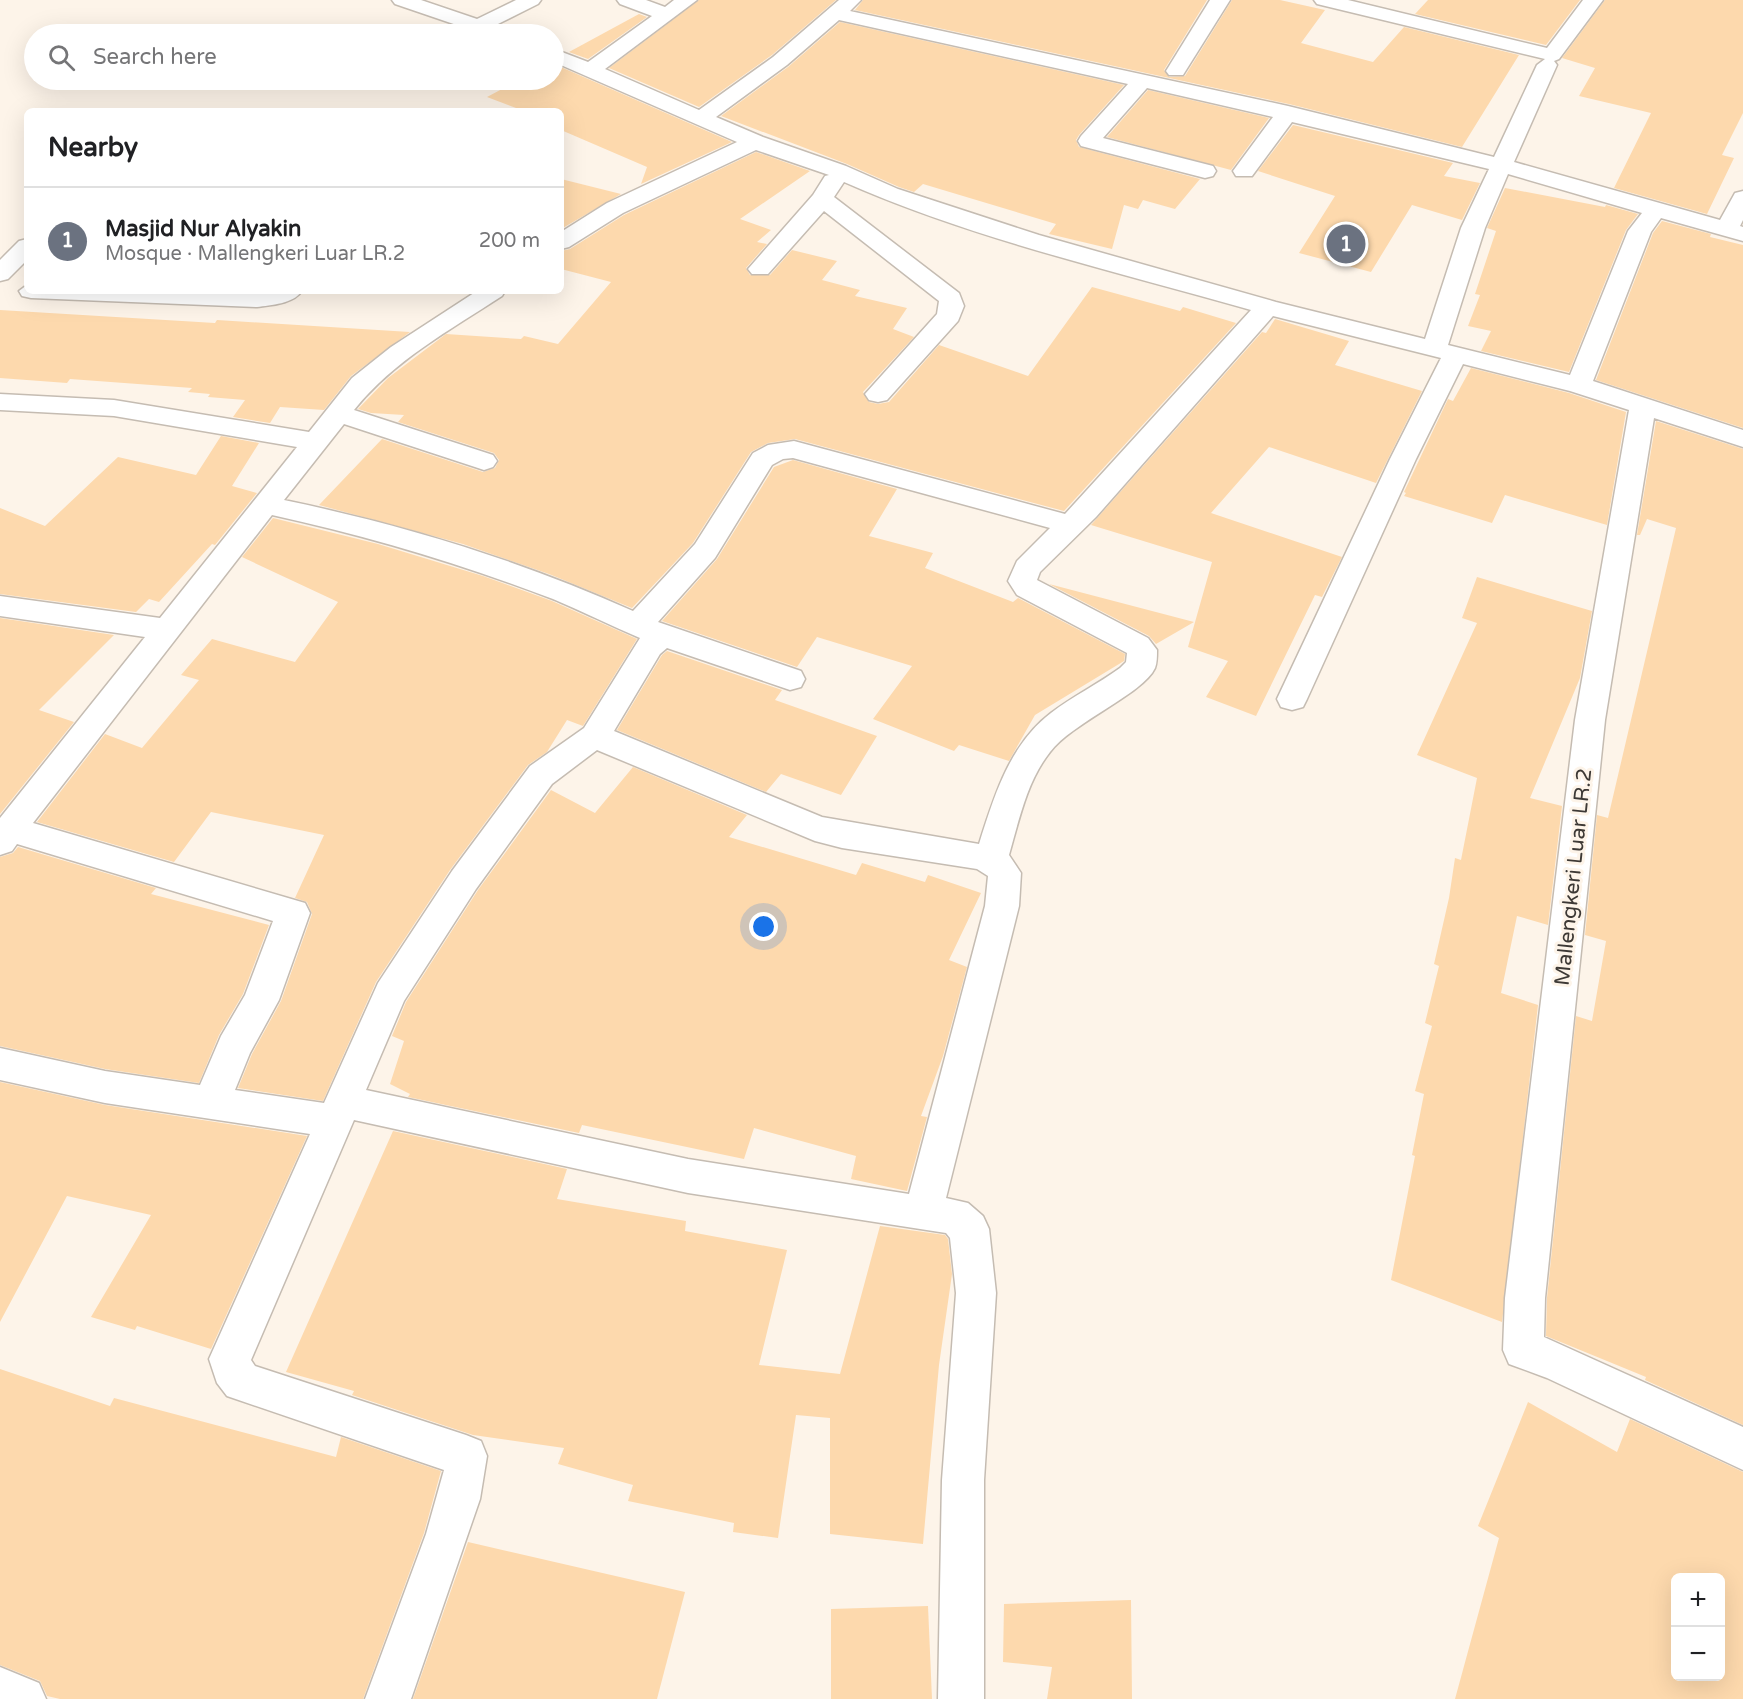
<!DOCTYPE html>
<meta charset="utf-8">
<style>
body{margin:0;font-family:"Varela Round",sans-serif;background:#f2f2f2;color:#202124}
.controls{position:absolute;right:18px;bottom:18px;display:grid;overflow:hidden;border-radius:9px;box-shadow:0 6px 24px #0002}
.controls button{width:54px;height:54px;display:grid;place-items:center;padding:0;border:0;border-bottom:2px solid #e0e0e0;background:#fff;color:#202124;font:30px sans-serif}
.you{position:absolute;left:764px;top:927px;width:21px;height:21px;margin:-15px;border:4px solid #fff;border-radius:50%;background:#1a73e8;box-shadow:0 0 0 9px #1a73e833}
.badge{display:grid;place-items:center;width:39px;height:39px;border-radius:50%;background:#7c46bd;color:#fff;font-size:20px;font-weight:700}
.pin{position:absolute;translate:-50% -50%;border:3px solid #fff;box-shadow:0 2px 6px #0006}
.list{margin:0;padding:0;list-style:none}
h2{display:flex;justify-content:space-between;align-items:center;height:78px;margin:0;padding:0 24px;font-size:26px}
h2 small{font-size:20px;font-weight:400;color:#757577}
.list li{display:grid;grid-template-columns:39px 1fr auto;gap:18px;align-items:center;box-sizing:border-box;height:108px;padding:0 24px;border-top:2px solid #e0e0e0}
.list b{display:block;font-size:22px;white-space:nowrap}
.list p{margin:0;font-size:20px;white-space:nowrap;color:#757577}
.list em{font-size:20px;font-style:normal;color:#757577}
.icon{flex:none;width:33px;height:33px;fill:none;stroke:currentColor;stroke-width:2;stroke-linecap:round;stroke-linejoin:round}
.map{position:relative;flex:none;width:1743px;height:1699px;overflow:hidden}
.search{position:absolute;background:#fff;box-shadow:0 6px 24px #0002;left:24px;top:24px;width:540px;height:66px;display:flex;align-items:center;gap:15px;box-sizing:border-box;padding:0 21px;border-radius:33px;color:#757577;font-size:22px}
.panel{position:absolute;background:#fff;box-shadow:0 6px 24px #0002;left:24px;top:108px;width:540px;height:186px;border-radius:9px}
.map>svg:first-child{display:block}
</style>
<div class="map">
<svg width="1743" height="1699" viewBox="0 0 1743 1699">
<rect width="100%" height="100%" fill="#fdf4e9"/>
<g fill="#fdd9ad" fill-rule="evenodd">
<polygon points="699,0 836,0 772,55 699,107 609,68"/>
<polygon points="863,0 1207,0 1164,70 1169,77 1185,76 1232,0 1280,0 1325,10 1301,43 1373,62 1404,27 1519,55 1462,147 1289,104 855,10"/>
<polygon points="1428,0 1580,0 1546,45 1415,14"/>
<polygon points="1605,0 1743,0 1743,113 1722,155 1734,158 1707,214 1614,188 1651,113 1579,96 1595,68 1562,58"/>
<polygon points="639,14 647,17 588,59 569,52"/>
<polygon points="840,22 1124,85 1079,135 1076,140 1079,147 1200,179 1175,209 1143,200 1138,209 1124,205 1112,249 1049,234 1056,224 923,184 914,192 899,187 847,164 721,116 788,67"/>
<polygon points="554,64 732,142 641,184 647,167 561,130 561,111 524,111 487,97 519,80 554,80"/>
<polygon points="1148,90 1269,118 1231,170 1107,137"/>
<polygon points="1293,125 1453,163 1444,176 1480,183 1462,220 1412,205 1371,272 1299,253 1335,196 1258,171"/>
<polygon points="756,152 810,171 740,219 771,230 757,242 767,244 746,268 750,275 770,275 792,250 837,261 822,280 860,290 855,296 907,308 893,329 914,337 863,392 869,402 878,404 889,402 939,345 1028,376 1092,287 1180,311 1183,307 1236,323 1064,511 795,439 768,443 751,452 693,543 632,608 549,574 463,544 319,505 382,439 483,472 495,468 499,460 494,453 398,422 404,415 371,413 358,409 388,378 446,334 521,339 524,336 558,344 611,282 561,269 561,251 570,249 624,215"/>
<polygon points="561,179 621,194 561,229"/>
<polygon points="1505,188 1605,207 1606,205 1638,214 1626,230 1569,372 1481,351 1491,331 1468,326 1480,295 1475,294 1496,231 1487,228"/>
<polygon points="1662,221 1711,234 1710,237 1743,245 1743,428 1596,380 1653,233"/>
<polygon points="0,310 215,323 217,320 410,332 351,376 324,410 280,407 270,423 233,417 245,400 208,397 210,394 188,392 192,388 70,379 67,383 0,378"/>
<polygon points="1275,319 1349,341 1335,365 1422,391 1376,483 1269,447 1211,513 1342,557 1322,597 1315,595 1256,716 1206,697 1228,661 1188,647 1212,562 1091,525 1262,332 1266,333"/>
<polygon points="1471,368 1569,393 1626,412 1607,525 1505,495 1492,523 1404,496 1406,493 1404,492 1448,399 1453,401"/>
<polygon points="1656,421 1743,449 1743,1425 1645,1380 1646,1377 1546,1336 1547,1298 1576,1016 1592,1021 1606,941 1585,935 1597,815 1608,818 1676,528 1647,519 1640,535 1637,535"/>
<polygon points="221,436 259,443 232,486 257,493 215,545 212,544 159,602 149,599 136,612 0,594 0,508 45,526 118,457 196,475"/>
<polygon points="793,460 897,489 869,536 933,553 925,568 1013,602 1018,598 1125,654 1124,661 1035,715 1009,761 959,745 954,751 873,719 912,666 817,637 797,667 662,621 717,559 774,467"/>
<polygon points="273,518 378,544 483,576 552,601 637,639 583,726 567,720 547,752 528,765 450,870 376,982 323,1101 238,1088 252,1054 281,1001 312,914 307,902 295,898 324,835 211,812 174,862 37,822 105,734 142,748 199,680 181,675 212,639 295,662 338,602 242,557"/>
<polygon points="1477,577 1592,611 1580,678 1530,798 1562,806 1548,925 1517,916 1501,993 1538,1005 1502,1322 1391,1280 1415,1156 1412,1155 1424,1094 1415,1091 1432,1026 1425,1023 1439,966 1434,964 1449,898 1455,858 1461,860 1477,778 1417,755 1477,623 1462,618"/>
<polygon points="1049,584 1194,622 1156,644 1149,636"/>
<polygon points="0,618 114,635 39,710 74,722 0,814"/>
<polygon points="667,651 782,690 775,700 877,736 841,795 781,774 766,792 617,730 662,655"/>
<polygon points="633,767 747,815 729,837 856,875 862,863 925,882 928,875 981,893 949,960 967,967 943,1056 921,1116 927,1117 907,1191 851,1179 856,1156 754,1128 744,1159 582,1125 579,1133 408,1097 410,1094 390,1084 404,1041 392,1036 406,1002 478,890 551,790 595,813"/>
<polygon points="18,847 156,888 151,894 269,925 243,994 219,1035 199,1083 105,1069 0,1046 0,857 13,853"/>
<polygon points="0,1082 105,1105 307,1136 211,1349 137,1326 135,1330 91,1317 151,1215 67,1196 0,1322"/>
<polygon points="393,1131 567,1169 557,1199 686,1221 685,1231 787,1250 759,1365 840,1374 880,1226 945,1235 948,1239 952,1274 939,1365 923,1544 830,1534 830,1418 796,1415 778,1538 733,1532 734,1523 628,1501 633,1485 558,1464 564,1448 473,1435 352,1395 354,1391 286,1372"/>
<polygon points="0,1369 110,1406 114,1398 336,1457 341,1437 441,1471 424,1533 363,1699 60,1699 47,1696 40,1681 0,1665"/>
<path d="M1528,1402L1617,1452L1630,1419L1743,1472V1699H1455L1499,1538L1478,1526ZM1676,1578H1720V1677H1676Z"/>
<polygon points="468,1542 685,1592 657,1699 413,1699"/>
<polygon points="1131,1600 1132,1699 1047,1699 1052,1667 1003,1662 1004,1604"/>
<polygon points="928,1606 932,1699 831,1699 831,1609"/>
</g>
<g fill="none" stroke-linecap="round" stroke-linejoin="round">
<g stroke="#c5bcb2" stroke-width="3">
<g id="minor">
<polygon points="392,0 421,0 477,19 516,0 541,0 538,4 496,25 508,30 511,34 483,34 395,4"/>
<path d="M617,0H646L665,7L674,0H697L605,69L699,110L773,57L839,0H861L850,11L1288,106L1494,157L1537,65L1545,59L1317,4L1314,0H1348L1547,48L1583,0H1603L1559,59L1554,61L1557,65L1514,162L1720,220L1735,193L1743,191V220L1740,226L1743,227V241L1661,218L1651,232L1593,381L1743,430V447L1654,418L1605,720L1545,1298L1544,1337L1743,1427V1470L1547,1378L1509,1364L1503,1350L1505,1298L1575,720L1629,410L1570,391L1463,364L1416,459L1307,699L1303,707L1292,710L1281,707L1277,699L1390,459L1441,358L1273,316L1096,517L1040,572L1037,580L1148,638L1157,650C1157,656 1157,663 1155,668C1143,694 1073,722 1050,752C1027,781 1019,820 1009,855L1021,873L1019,906L946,1198L968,1203L983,1216L989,1229L996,1293L984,1480V1699H938L942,1480L956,1293L950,1238L946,1233L688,1193L354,1120L251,1360L255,1366L466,1435L481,1441L487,1456L480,1499L411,1699H365L426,1534L444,1470L227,1396L217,1383L209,1359L310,1134L105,1103L0,1080V1048L105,1071L200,1085L221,1036L245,995L273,921L17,844L12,851L0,855V818L145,637L0,616V596L160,618L297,447L114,416L0,410V394L114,400L309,432L352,378L391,347L477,291H505L502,296C450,330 393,361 354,410L493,455L497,461L493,467L484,470L475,467L344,424L284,500C404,525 522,561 633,611L695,544L753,453L768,445L794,441L1065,514L1251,310C1115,271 973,239 844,182L834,197L959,293L964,306L958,321L887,400L878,402L869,400L865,394L937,314L939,301L824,211L768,274H752L748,269L813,195L825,176L829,175L756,150L623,213L569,247L561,249V232L607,203L737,142L554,62V49L588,62L652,16L620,4ZM839,20L1128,84L1081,136L1078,141L1081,146L1205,178L1213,176L1216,171L1213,166L1103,138L1147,88L1273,117L1233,171L1236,176H1252L1292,122L1489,169L1461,228L1425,339L1276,302L1039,235L898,189L846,166L763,137L716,117L787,65ZM1508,174L1642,213L1628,231L1570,375L1448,345L1485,228ZM793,458L1050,528L1017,561L1008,581L1017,595L1127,653L1126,662L1120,668C1098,684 1073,696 1051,713C1010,744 994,796 979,844L822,817L614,731L660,654L667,648L790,690L801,687L805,679L801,671L658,622L715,558L772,465L783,459ZM272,515C368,536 461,564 553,599C582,611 611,626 640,638L584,728L530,766L452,871L378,983L324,1103L235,1090L250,1053L279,1000L310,913L305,903L33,823ZM597,750L815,841L842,848L977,869L988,876L985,906L909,1194L688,1159L366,1090L404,1001L476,889L552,784Z"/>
<polygon points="1210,0 1230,0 1183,75 1169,75 1166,71"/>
<polygon points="27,239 27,260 8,279 0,281 0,260 19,241"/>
<path d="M27,285V291H302C293,304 271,305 257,307L31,298L22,296L19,291Z"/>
<polygon points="0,1667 39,1683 46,1699 0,1699"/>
</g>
</g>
<use href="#minor" fill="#fff" fill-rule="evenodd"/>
</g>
<g text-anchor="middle" stroke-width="6" stroke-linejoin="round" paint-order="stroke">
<g font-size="21" fill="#3d3935" stroke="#fdf4e9">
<text transform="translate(1573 877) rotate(-84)" y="7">Mallengkeri Luar LR.2</text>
</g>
</g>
</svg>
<div class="controls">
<button>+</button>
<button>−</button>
</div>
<div class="you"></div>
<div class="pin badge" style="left:1346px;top:244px;background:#6b7280">1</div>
<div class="search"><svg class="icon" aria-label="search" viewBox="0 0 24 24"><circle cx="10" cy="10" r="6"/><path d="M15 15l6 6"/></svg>Search here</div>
<section class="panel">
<h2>Nearby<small></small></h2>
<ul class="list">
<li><span class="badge" style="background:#6b7280">1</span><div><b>Masjid Nur Alyakin</b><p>Mosque · Mallengkeri Luar LR.2</p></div><em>200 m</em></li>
</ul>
</section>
</div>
